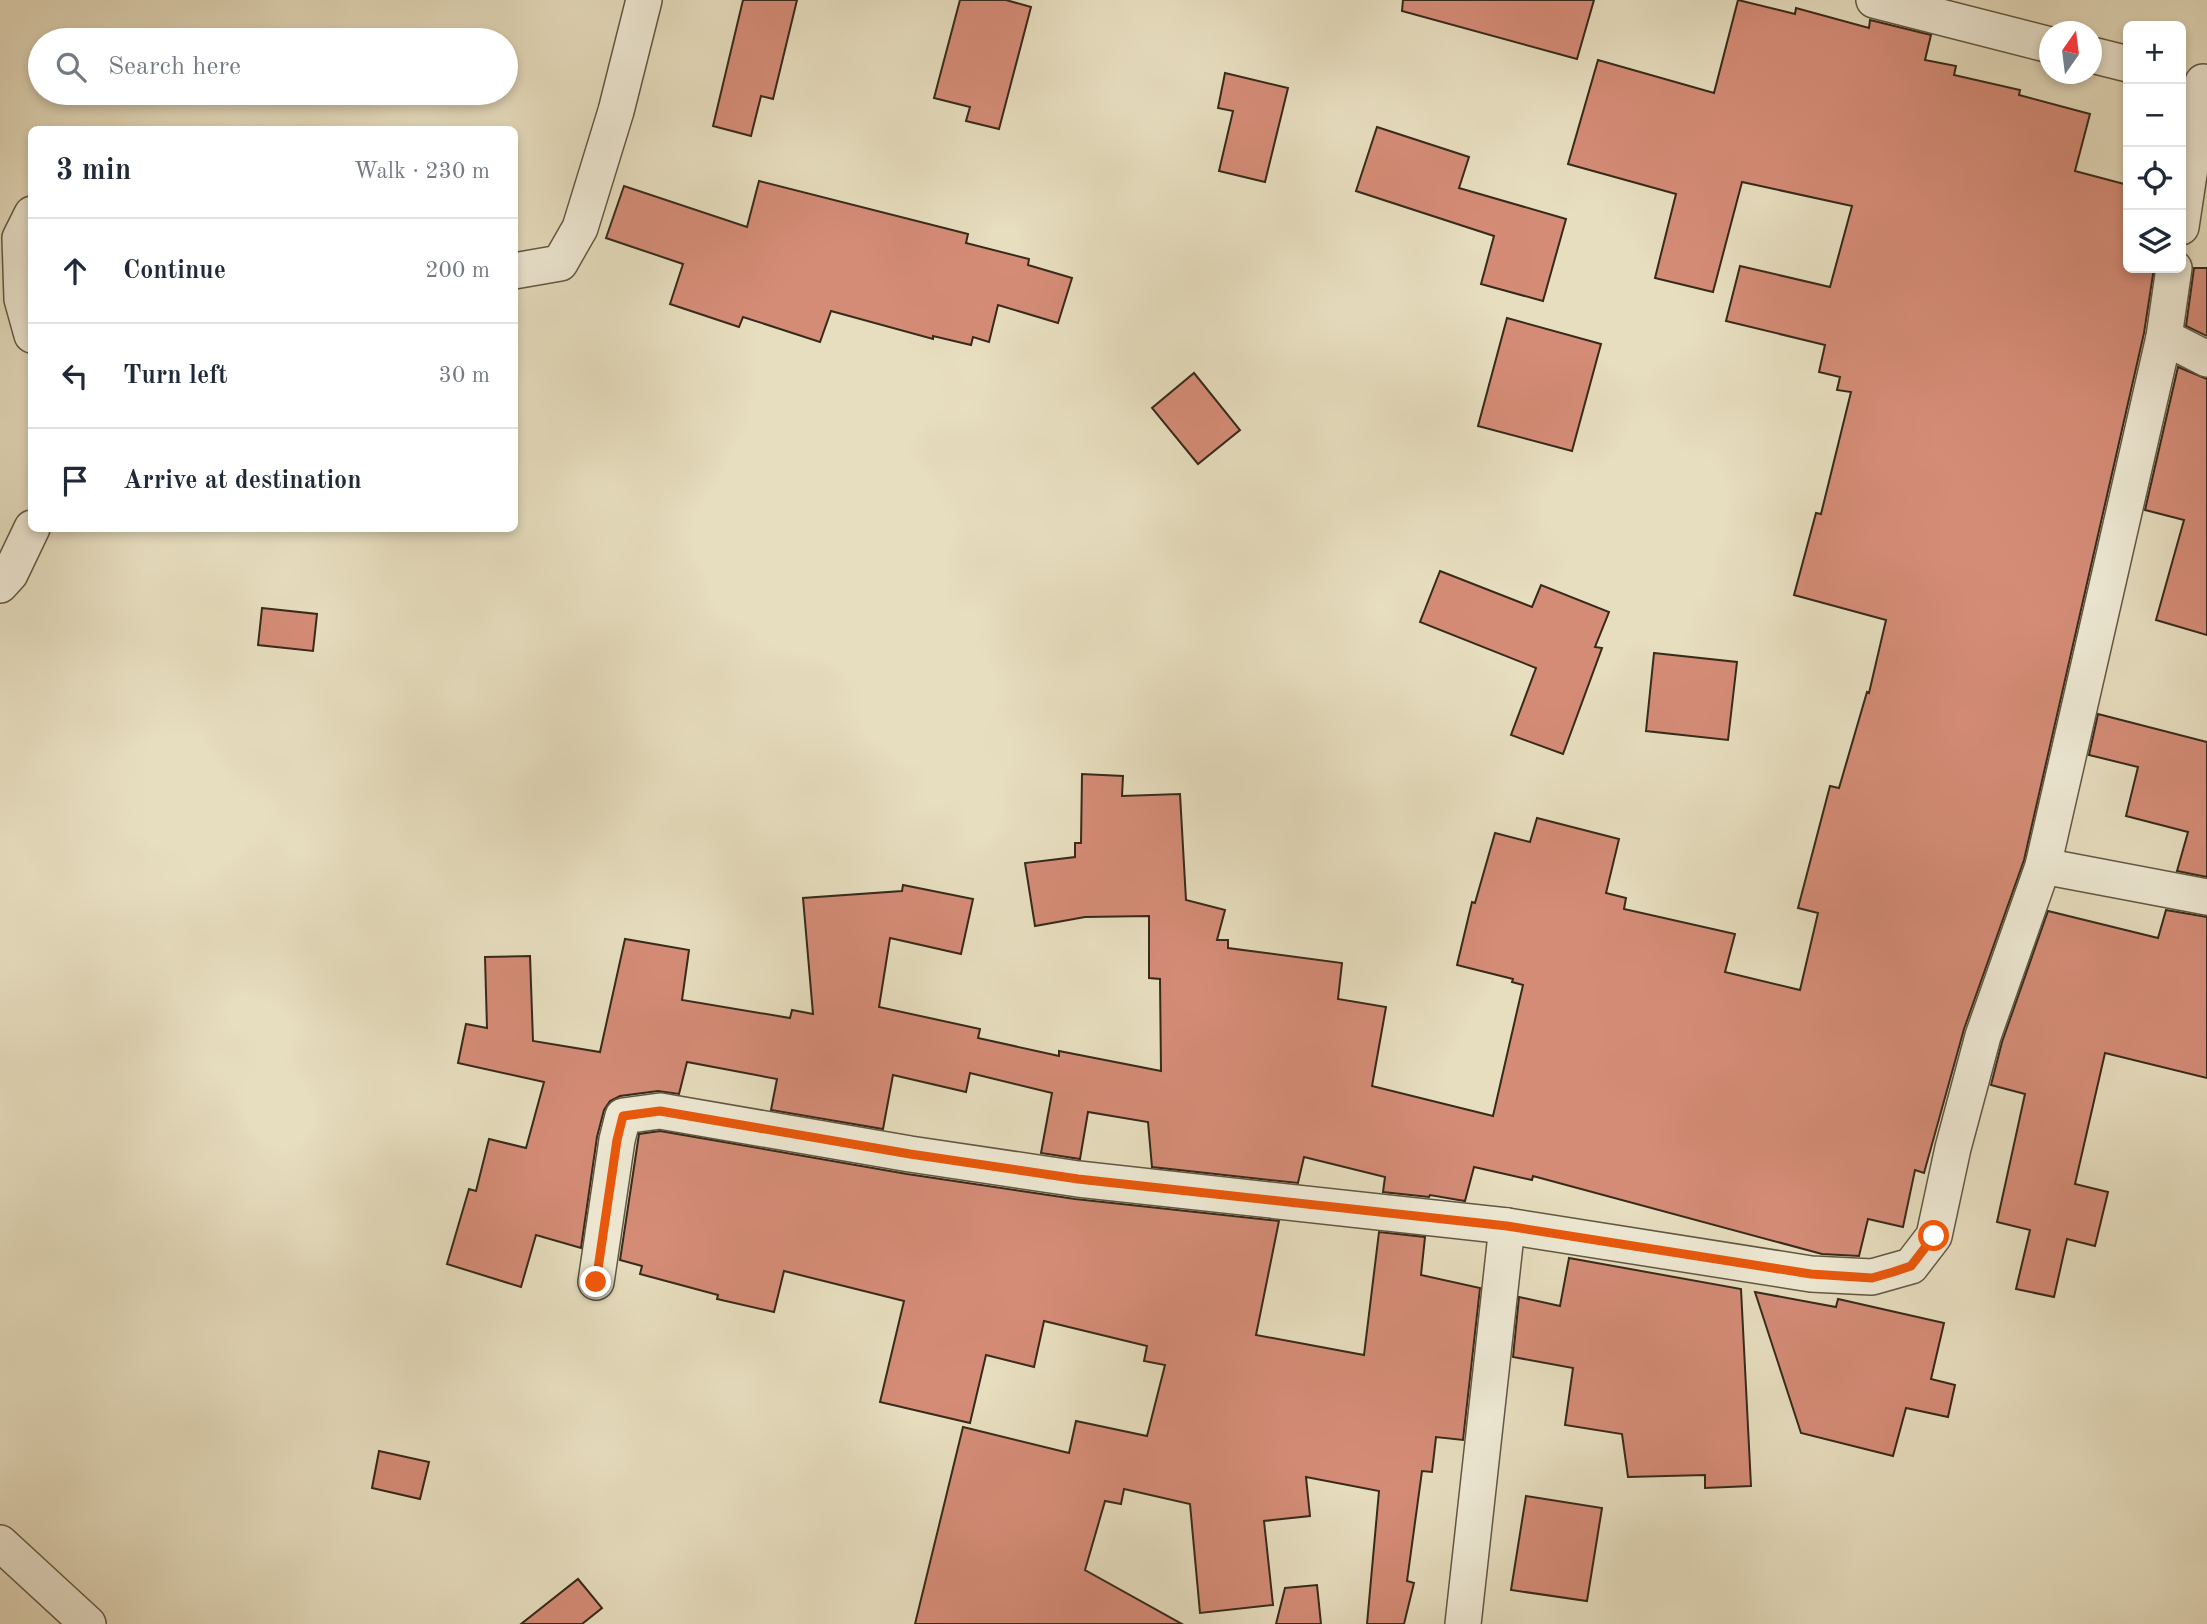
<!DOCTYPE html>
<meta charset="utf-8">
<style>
body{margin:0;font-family:"Old Standard TT",serif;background:#f2f2f3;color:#1f2937}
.controls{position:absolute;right:21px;top:21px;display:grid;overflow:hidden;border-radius:10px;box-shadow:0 4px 10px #0003}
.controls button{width:63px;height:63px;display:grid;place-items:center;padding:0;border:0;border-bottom:2px solid #e0e1e3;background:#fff;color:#1f2937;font:35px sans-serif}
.compass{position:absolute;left:2039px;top:21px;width:63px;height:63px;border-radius:50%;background:#fff;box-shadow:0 4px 10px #0003;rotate:14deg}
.stop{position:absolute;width:21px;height:21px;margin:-16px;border:5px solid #ea580c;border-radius:50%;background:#fff}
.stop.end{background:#ea580c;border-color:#fff;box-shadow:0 2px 7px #0008}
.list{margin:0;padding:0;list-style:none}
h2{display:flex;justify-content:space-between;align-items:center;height:91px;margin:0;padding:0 28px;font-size:30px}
h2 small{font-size:23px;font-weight:400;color:#747a83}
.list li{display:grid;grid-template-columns:46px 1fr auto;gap:21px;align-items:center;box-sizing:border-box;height:105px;padding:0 28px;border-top:2px solid #e0e1e3}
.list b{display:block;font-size:26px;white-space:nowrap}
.list em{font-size:23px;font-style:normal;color:#747a83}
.icon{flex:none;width:38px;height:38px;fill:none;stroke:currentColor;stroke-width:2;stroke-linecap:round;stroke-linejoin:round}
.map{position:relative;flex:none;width:2207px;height:1624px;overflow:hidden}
.search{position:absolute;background:#fff;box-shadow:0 4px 10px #0003;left:28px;top:28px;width:490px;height:77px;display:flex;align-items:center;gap:18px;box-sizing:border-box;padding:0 24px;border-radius:38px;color:#747a83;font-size:26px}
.panel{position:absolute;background:#fff;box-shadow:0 4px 10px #0003;left:28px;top:126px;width:490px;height:406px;border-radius:10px}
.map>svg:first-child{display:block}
</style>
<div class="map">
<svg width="2207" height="1624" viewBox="0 0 2207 1624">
<rect width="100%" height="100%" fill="#e7debf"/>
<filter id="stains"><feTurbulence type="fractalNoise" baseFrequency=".00286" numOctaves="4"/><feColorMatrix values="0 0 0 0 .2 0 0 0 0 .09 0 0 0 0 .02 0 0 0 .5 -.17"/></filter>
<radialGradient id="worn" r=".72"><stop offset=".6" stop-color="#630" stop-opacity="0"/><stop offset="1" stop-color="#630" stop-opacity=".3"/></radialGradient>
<g fill="#d58c77" stroke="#362a1a" stroke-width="2">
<polygon points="743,0 797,0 773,99 761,96 751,136 713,126"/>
<polygon points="960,0 1006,0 1031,7 999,129 966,121 970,107 934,98"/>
<polygon points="1403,0 1594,0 1577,59 1402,11"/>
<polygon points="1738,0 1795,14 1796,8 1869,28 1870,20 1931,35 1925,60 1956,66 1954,75 2020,90 2019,95 2090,114 2075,171 2128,185 2128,268 2154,268 2144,333 2024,860 1964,1029 1924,1173 1915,1170 1903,1227 1868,1219 1859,1256 1822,1254 1533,1176 1532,1180 1474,1167 1465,1201 1430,1195 1429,1197 1383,1192 1385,1177 1304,1157 1298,1183 1152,1167 1148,1122 1088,1112 1080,1159 1041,1153 1052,1093 970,1073 966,1092 893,1075 883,1129 771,1110 777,1079 687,1062 679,1094 658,1091 620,1096 610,1101 604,1110 597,1137 581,1248 536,1235 521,1287 447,1264 469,1189 476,1191 489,1139 526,1148 544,1082 458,1063 466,1024 487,1028 485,957 530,956 533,1041 600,1052 625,939 689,950 682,1000 790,1018 792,1010 813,1014 803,898 902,891 903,885 973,899 961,954 890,938 879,1007 980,1029 978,1038 1059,1056 1059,1051 1161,1071 1160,979 1149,978 1149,916 1085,917 1035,926 1025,863 1075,857 1075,843 1081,843 1082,774 1123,776 1122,796 1180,794 1186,900 1225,910 1217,940 1228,940 1228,948 1342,963 1338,999 1386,1007 1372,1086 1493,1116 1523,985 1512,982 1513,979 1457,965 1472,902 1475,903 1495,833 1530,842 1537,818 1619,839 1606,893 1626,898 1624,909 1735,934 1725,972 1800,990 1818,913 1798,908 1830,786 1839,788 1867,692 1869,693 1886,620 1794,595 1816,513 1821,514 1851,392 1837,390 1840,377 1819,372 1825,345 1726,321 1740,266 1830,287 1852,206 1742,182 1713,292 1655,278 1676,194 1568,164 1598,60 1714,93"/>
<polygon points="1225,73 1288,88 1265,182 1219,171 1233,111 1218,108"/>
<polygon points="1377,127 1469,157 1459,188 1566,219 1543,301 1481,284 1494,236 1356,191"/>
<polygon points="759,181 968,234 966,243 1029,259 1028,265 1072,278 1058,323 998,305 989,342 973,337 971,345 933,336 933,339 831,311 820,342 743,317 739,327 670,304 683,264 606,238 624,186 747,227"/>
<polygon points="2194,268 2207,268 2207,336 2186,326"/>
<polygon points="1507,318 1601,344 1572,451 1478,426"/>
<polygon points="2178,367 2207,379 2207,635 2156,620 2184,520 2145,510"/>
<polygon points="1194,373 1240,430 1198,464 1152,408"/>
<polygon points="1440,571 1532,607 1541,585 1609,612 1595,647 1602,648 1563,754 1511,735 1536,668 1420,622"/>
<polygon points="262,608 317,614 313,651 258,645"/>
<polygon points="1654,653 1737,662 1728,740 1646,731"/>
<polygon points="2098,714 2207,742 2207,877 2177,871 2188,832 2126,816 2138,767 2089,755"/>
<polygon points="2166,910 2207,917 2207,1078 2105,1053 2075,1184 2108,1192 2095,1246 2067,1239 2054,1297 2016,1289 2030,1230 1997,1222 2025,1094 1991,1085 2002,1042 2048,911 2158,938"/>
<polygon points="660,1131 907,1174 1075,1199 1279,1221 1256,1335 1364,1355 1379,1232 1425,1237 1421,1275 1480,1288 1463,1440 1436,1437 1432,1472 1422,1471 1407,1581 1414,1583 1404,1624 1367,1624 1379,1491 1306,1477 1310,1516 1264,1521 1273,1605 1200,1613 1190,1504 1124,1489 1121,1504 1105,1501 1085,1570 1182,1624 915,1624 963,1427 1069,1453 1076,1421 1147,1436 1165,1365 1144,1361 1147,1346 1044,1321 1034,1367 986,1355 970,1423 880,1402 904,1301 784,1271 774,1312 717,1299 718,1295 640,1274 642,1266 620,1260 639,1134"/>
<polygon points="1569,1258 1741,1289 1751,1486 1705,1488 1705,1475 1628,1477 1622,1434 1565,1425 1573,1368 1513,1357 1519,1297 1560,1306"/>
<polygon points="1755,1292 1836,1307 1838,1299 1944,1323 1931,1379 1955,1385 1948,1417 1906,1408 1893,1456 1801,1433"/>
<polygon points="379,1451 429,1462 420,1499 372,1488"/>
<polygon points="1526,1496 1602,1508 1587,1601 1511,1590"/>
<polygon points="578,1579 602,1608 582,1624 521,1624"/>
<polygon points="1317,1585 1321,1624 1276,1624 1285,1588"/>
</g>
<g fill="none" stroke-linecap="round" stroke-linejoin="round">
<g stroke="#625743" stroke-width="38">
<g id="minor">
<polyline points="1874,0 2050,45"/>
<polyline points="2092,55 2128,64"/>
<polyline points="32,214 20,238 22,299 32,335"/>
<polyline points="2181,227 2203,82"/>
<polyline points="514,271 560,263 580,228 616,111 644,0"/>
<polyline points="2164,337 2207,359"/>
<polyline points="0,585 10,574 32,528"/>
<polyline points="2043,866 2207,897"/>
<polyline points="596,1282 617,1140 623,1116 660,1111 910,1154 1078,1179 1507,1226 1811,1274 1872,1277 1911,1266 1934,1236 1953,1148 1983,1036 2043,866 2164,337 2174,268"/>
<polyline points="0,1543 88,1624"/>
<polyline points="1463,1624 1507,1226"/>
</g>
</g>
<use href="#minor" stroke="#efead5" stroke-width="35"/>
</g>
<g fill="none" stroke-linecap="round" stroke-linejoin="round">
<polyline stroke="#ea580c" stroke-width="9" points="596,1282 617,1140 623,1116 660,1111 910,1154 1078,1179 1507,1226 1811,1274 1872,1278 1893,1272 1911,1266 1934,1236"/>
</g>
<rect width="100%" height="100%" filter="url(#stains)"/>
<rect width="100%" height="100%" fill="url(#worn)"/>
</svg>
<div class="controls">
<button>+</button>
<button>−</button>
<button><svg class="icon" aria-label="locate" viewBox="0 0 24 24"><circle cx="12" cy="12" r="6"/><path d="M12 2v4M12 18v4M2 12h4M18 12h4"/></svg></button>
<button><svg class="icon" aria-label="layers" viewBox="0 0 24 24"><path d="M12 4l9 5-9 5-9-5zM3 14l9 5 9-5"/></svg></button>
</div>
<svg class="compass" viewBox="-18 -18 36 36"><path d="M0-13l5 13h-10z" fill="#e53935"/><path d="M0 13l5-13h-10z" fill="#747a83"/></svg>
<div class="stop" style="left:1934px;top:1236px"></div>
<div class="stop end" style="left:596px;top:1282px"></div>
<div class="search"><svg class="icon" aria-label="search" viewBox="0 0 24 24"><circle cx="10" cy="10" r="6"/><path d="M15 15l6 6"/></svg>Search here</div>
<section class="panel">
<h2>3 min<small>Walk · 230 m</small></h2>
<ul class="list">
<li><svg class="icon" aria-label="ahead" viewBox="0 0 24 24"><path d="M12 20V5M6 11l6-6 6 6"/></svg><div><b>Continue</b></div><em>200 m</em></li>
<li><svg class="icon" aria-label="left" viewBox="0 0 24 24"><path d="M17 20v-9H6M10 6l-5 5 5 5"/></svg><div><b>Turn left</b></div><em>30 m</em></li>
<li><svg class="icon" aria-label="arrive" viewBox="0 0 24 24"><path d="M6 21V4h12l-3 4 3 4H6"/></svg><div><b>Arrive at destination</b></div></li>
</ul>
</section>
</div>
